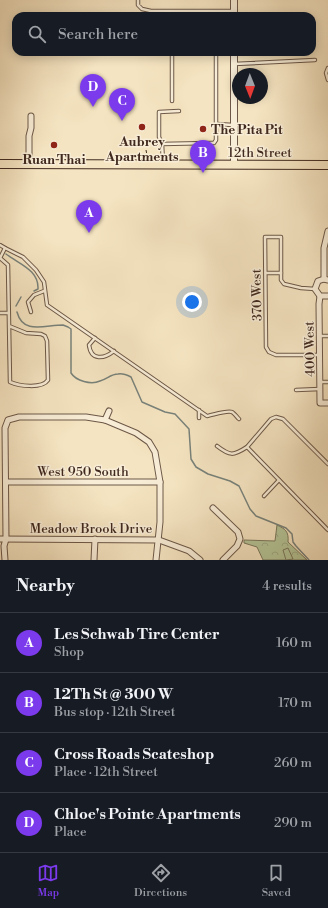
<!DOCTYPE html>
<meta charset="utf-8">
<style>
body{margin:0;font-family:"Libre Bodoni",serif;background:#242831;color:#f1f3f6}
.compass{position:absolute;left:232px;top:68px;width:36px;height:36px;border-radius:50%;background:#171b24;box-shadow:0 2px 10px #0003;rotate:179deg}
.you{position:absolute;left:192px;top:302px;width:14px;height:14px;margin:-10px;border:3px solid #fff;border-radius:50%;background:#1a73e8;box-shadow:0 0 0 6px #1a73e833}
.badge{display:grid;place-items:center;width:26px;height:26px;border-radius:50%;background:#7c3aed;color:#fff;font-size:13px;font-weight:700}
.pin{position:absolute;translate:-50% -33px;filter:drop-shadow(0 1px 2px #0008)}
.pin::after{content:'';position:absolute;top:21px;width:14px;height:12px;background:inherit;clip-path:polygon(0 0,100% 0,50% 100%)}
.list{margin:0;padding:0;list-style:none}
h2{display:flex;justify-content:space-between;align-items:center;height:52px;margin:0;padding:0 16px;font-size:17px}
h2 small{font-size:13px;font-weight:400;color:#9ea1a6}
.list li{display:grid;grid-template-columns:26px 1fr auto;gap:12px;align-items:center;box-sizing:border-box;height:60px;padding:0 16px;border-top:1px solid #363941}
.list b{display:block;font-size:15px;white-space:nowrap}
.list p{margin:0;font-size:13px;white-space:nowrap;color:#9ea1a6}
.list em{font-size:13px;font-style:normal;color:#9ea1a6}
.icon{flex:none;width:22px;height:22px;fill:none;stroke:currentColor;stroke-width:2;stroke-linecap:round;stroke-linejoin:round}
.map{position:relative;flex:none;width:328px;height:560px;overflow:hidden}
.search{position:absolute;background:#171b24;box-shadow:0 2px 10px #0003;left:12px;right:12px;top:12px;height:44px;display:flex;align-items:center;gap:10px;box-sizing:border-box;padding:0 14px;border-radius:12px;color:#9ea1a6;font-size:15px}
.sheet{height:292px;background:#171b24}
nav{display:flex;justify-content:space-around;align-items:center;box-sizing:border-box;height:56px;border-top:1px solid #363941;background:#171b24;font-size:11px;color:#9ea1a6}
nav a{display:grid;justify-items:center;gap:2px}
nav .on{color:#7c3aed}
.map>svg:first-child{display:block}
</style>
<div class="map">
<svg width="328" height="560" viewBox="0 0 328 560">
<defs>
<pattern id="park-crowns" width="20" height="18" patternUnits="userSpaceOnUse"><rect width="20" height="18" fill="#b5c598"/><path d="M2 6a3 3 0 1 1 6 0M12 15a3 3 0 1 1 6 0" fill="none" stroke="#9da983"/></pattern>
</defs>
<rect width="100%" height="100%" fill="#f5e4c1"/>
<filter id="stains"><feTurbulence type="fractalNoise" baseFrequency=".005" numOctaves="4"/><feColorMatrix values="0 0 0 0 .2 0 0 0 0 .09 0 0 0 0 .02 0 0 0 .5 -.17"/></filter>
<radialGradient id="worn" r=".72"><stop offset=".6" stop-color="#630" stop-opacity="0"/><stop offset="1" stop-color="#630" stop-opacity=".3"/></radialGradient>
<path fill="url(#park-crowns)" stroke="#7a775c" d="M277,525C285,529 289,531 288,542L307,560H263L257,547L244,543V540L275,541Z"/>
<polygon fill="#b5c598" stroke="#7a775c" points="288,548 293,559 286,560 283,550"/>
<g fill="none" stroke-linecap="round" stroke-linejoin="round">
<g stroke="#78827b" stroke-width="1.5">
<path d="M6,254C19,264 39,270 38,289L34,291"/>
<polyline points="16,306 21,297"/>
<path d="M17,312C23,335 45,325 63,325L68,327L71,329V373C76,381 91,385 100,381C107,379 111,374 118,374C123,373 127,375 131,377L142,402L165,412L175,414L189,429L191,459L196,467L208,474L230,481L239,486L250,509L256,516L286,528L292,534L293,542L296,546L309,560"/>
</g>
<g stroke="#6d5848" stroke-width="4.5">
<g id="service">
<polyline points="138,0 138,5 142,9 151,11 233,11"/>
<polyline points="234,64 315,60"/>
<polyline points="328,68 326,73 328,80"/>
<polyline points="172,101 172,53 233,52"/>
<polyline points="217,124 233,125"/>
<polyline points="162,144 159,137 159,112 179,111"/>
<polyline points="163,162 162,144 210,143 214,143 216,140 216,52"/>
<polyline points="0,245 5,248 0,258"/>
<path d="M5,248L23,257L36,270L44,282L47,305L207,416C213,415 227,410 232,412C234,413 237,417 239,419"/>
<path d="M0,258L8,265L10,382C19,386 42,389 48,380L47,341L45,336L41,334L26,333L9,326"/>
<polyline points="266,273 281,273"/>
<polyline points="315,289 301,288 284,284 281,280 281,237 265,237 266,347 269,352 276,355 319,355"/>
<polyline points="31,312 28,302 34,295 44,291"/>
<polyline points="0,313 8,313"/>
<polyline points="319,336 328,336"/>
<path d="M95,338L89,345C91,361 104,359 114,351"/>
<polyline points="321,382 328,382"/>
<polyline points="296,390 320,389"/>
<polyline points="199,410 199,418"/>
<path d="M217,446C230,456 233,456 247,447L328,530"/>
<polyline points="247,447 271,419 276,417 283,419 328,464"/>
<polyline points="264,496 279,480"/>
</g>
</g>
<g stroke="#6d5848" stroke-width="7">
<g id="minor">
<polyline points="29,164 29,136 31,128 31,116"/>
<polyline points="324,279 324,248 328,231"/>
<polyline points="328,280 324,279 318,281 315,289 320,296 328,296"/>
<polyline points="320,296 319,304 320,403 328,403"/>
<polyline points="105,420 109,411"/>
<polyline points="6,482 160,482"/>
<polyline points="213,508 238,532 240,539 237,546 223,560"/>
<polyline points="0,539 159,540 189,551 200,560"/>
<polyline points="5,560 4,546 6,539 5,428 8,420 19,417 86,417 105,420 136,433 149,442 155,452 160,482 160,522 156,560"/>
<polyline points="94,560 95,539"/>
</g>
</g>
<g stroke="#6d5848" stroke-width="8">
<g id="tertiary">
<polyline points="234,0 234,16"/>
<polyline points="234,52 234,164"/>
</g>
</g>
<g stroke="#40291f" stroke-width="10">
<polyline id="primary" points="0,164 328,165"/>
</g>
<polyline stroke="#40291f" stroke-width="1" stroke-dasharray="3 2" stroke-linecap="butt" points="146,150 147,155"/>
<use href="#service" stroke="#f8edd7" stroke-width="2.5"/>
<use href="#minor" stroke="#f8edd7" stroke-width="5"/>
<use href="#tertiary" stroke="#f8edd7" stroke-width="6"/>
<use href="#primary" stroke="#f5e4c1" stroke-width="8"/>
</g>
<g fill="#8f2418" stroke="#f8edd7" stroke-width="1.5">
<circle cx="142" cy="127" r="4"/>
<circle cx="203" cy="129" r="4"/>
<circle cx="54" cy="145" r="4"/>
</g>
<g text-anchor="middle" stroke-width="3" stroke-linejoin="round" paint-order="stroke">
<g font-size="13" font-weight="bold" fill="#40291f" stroke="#f8edd7">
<text x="211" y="134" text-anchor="start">The Pita Pit</text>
<text x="142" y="146">Aubrey<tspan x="142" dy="15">Apartments</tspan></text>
<text x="54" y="164">Ruan Thai</text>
</g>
<g font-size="13" fill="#40291f" stroke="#f8edd7">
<text x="260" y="157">12th Street</text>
<text transform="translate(256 295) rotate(-91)" y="5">370 West</text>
<text transform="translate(309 349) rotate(-91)" y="5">400 West</text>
<text x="83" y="476">West 950 South</text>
<text x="91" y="533">Meadow Brook Drive</text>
</g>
</g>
<rect width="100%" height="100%" filter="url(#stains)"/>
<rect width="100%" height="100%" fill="url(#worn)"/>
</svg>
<svg class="compass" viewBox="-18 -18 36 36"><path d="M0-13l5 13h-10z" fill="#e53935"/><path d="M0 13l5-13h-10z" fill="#9ea1a6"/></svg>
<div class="you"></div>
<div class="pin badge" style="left:89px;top:233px">A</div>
<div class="pin badge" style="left:203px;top:173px">B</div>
<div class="pin badge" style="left:122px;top:121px">C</div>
<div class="pin badge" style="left:93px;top:107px">D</div>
<div class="search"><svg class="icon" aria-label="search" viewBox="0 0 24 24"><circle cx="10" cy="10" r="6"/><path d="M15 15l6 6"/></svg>Search here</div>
</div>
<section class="sheet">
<h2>Nearby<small>4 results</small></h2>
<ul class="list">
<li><span class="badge">A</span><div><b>Les Schwab Tire Center</b><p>Shop</p></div><em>160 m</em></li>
<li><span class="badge">B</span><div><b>12Th St @ 300 W</b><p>Bus stop · 12th Street</p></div><em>170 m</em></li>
<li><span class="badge">C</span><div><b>Cross Roads Scateshop</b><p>Place · 12th Street</p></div><em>260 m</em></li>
<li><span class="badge">D</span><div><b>Chloe's Pointe Apartments</b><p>Place</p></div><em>290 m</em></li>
</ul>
</section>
<nav>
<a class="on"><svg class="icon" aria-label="map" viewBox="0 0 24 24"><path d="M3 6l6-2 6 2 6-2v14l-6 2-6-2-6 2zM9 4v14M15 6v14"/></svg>Map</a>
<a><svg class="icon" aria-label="directions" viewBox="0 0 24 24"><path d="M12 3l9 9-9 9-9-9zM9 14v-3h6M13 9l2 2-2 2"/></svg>Directions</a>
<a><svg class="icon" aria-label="saved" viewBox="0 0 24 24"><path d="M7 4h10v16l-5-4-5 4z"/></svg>Saved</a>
</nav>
